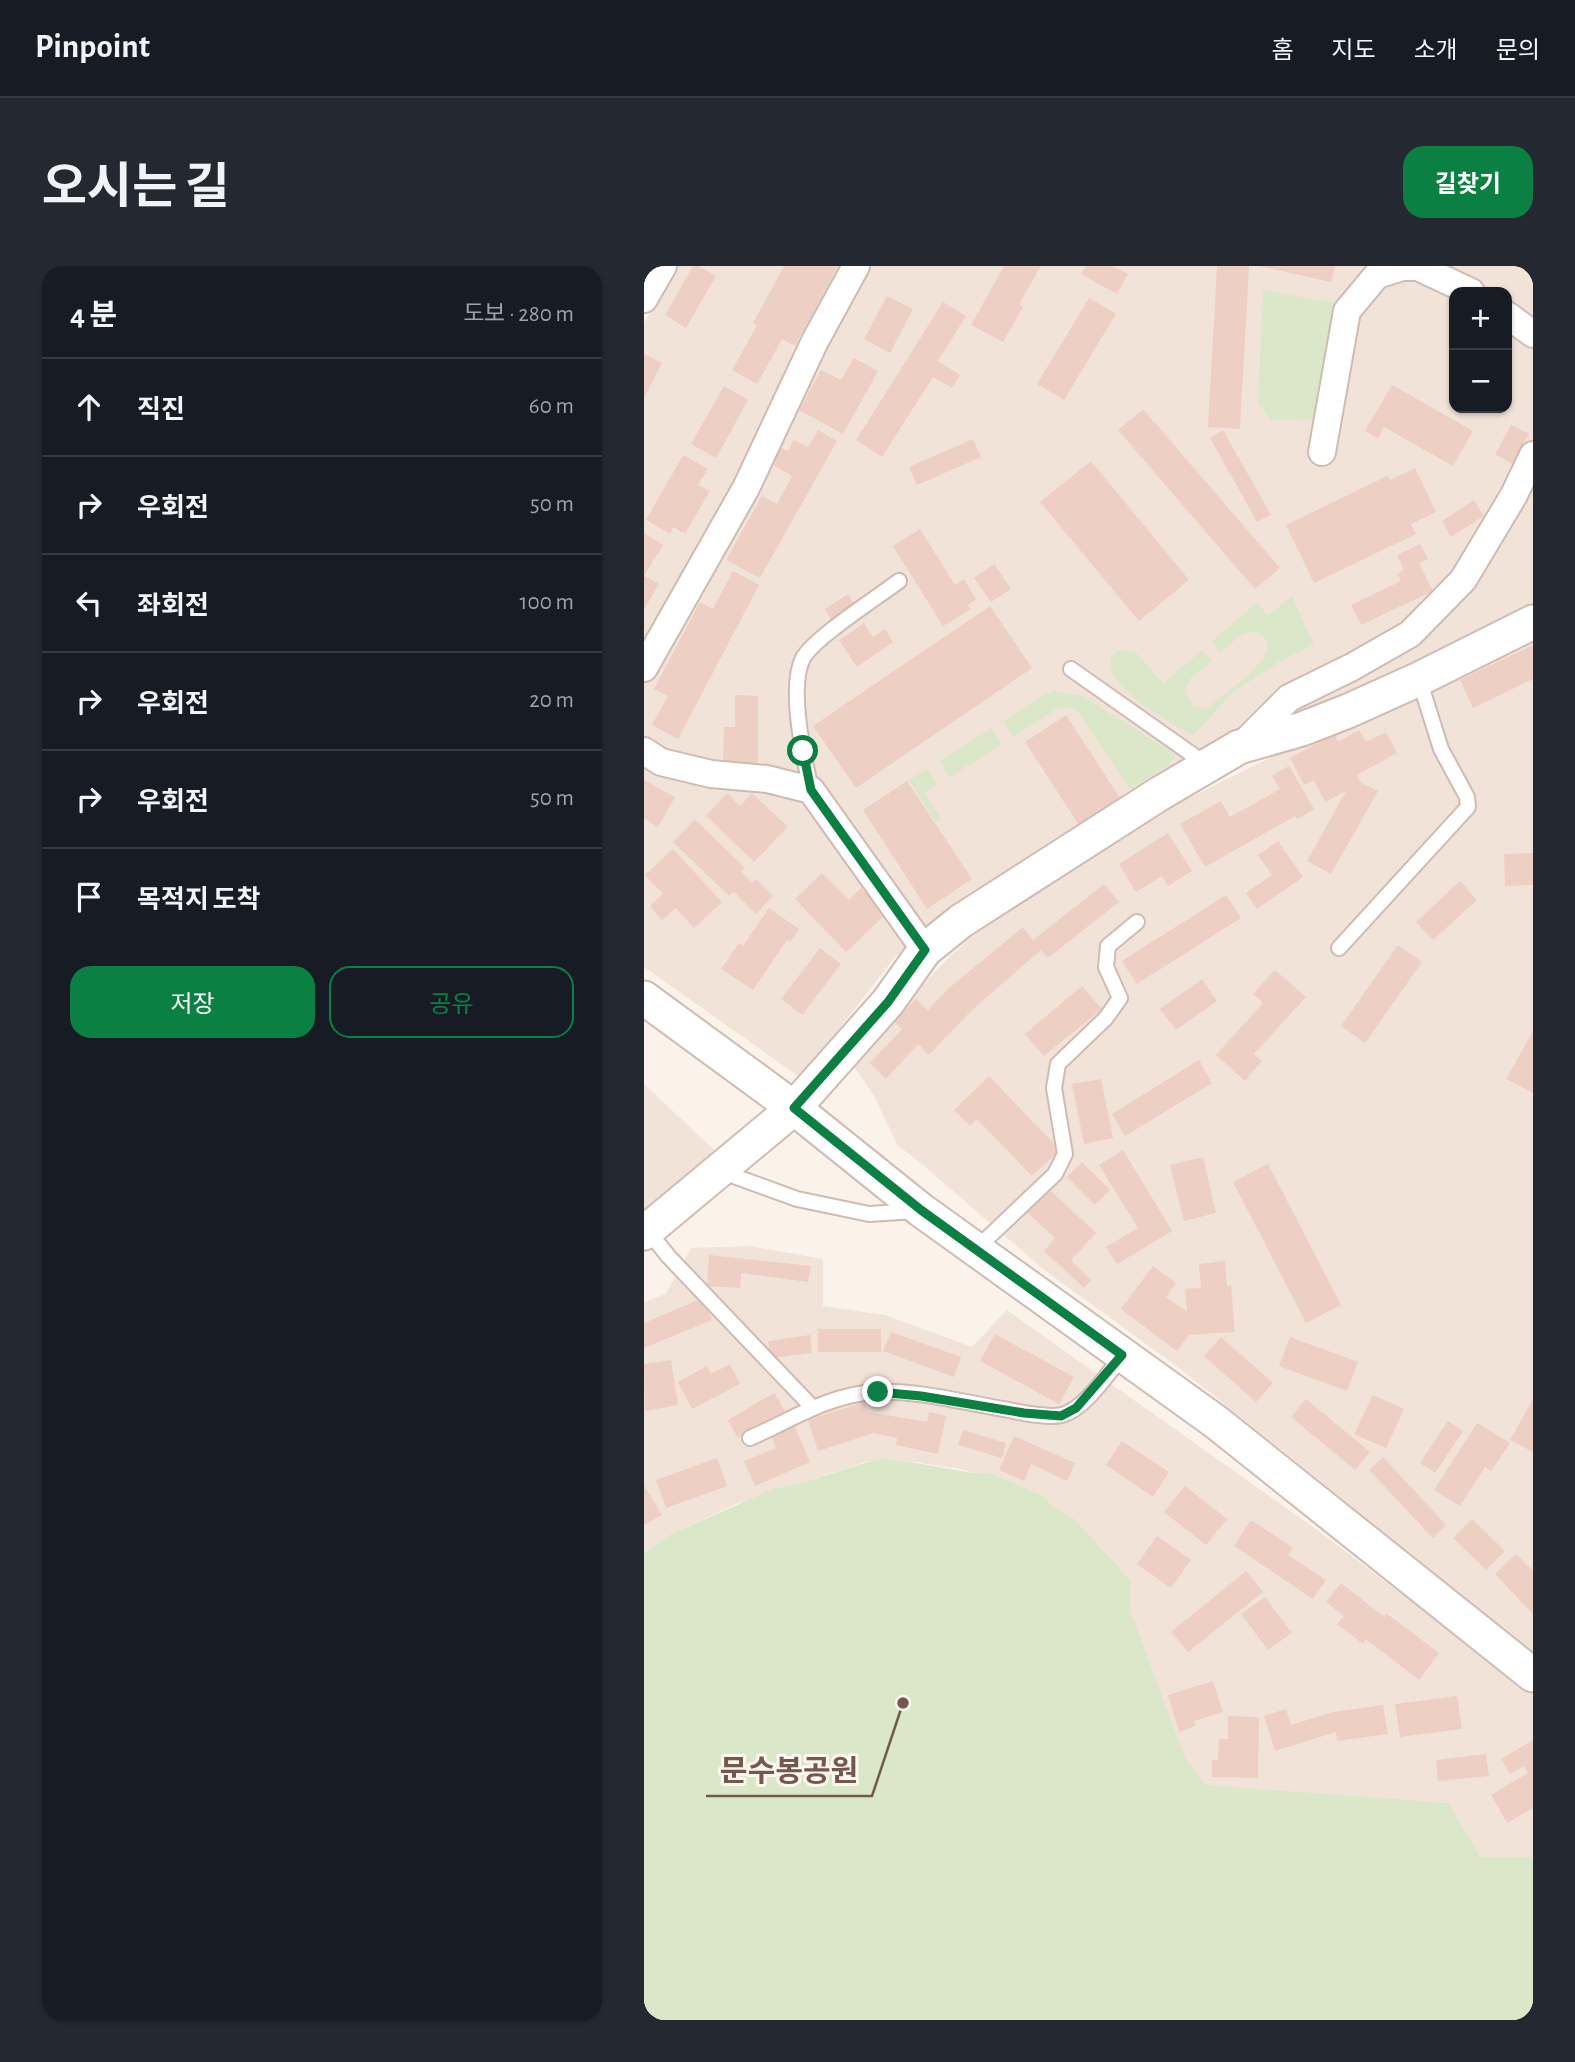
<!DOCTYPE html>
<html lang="ko">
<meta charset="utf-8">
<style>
body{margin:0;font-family:"Alegreya Sans","Noto Sans KR",sans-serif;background:#242831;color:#f1f3f6}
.controls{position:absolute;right:21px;top:21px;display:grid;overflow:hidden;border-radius:14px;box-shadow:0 2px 5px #0004}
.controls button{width:63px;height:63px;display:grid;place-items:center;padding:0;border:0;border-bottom:2px solid #363941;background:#171b24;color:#f1f3f6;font:35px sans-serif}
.stop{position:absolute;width:21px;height:21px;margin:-16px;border:5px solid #0b8043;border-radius:50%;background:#fff}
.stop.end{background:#0b8043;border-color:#fff;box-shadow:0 2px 7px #0008}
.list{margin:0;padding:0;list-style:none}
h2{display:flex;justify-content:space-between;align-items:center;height:91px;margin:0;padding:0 28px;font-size:30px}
h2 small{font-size:23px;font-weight:400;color:#9ea1a6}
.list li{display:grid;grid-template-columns:46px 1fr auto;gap:21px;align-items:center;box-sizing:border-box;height:98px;padding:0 28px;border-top:2px solid #363941}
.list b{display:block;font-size:26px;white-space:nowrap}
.list em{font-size:23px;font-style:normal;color:#9ea1a6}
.actions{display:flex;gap:14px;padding:21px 28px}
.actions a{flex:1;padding:16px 0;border:2px solid #0b8043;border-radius:21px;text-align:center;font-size:24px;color:#0b8043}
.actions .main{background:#0b8043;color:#fff}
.icon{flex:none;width:38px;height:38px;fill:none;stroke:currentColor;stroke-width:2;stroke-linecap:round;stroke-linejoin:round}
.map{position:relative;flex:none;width:889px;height:1754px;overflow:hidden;border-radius:21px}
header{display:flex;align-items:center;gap:42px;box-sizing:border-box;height:98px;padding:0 35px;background:#171b24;border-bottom:2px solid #363941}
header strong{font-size:33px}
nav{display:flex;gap:38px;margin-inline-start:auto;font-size:24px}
.intro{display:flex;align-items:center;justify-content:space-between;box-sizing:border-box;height:168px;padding:0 42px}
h1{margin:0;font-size:49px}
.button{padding:18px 32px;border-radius:21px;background:#0b8043;color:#fff;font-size:24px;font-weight:700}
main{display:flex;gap:42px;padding:0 42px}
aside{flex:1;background:#171b24;border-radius:21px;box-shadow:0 2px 5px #0004}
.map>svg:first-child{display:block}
</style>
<header>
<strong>Pinpoint</strong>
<nav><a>홈</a><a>지도</a><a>소개</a><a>문의</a></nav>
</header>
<div class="intro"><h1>오시는 길</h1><a class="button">길찾기</a></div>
<main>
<aside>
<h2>4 분<small>도보 · 280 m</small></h2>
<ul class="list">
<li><svg class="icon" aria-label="ahead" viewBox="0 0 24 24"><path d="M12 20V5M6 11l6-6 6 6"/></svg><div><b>직진</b></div><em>60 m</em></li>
<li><svg class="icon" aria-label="right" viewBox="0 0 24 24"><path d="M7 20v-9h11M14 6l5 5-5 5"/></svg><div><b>우회전</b></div><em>50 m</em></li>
<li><svg class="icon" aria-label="left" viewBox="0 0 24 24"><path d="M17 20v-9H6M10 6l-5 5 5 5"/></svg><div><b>좌회전</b></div><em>100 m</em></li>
<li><svg class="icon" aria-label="right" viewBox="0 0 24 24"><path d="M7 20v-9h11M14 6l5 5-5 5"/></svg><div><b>우회전</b></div><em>20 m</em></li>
<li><svg class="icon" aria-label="right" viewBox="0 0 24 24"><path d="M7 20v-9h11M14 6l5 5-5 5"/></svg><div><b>우회전</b></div><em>50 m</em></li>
<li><svg class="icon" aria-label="arrive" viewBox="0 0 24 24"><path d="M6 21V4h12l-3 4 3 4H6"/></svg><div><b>목적지 도착</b></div></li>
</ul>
<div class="actions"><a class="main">저장</a><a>공유</a></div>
</aside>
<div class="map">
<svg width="889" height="1754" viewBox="0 0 889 1754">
<rect width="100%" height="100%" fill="#fbf2ea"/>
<g fill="#f2e3d9" fill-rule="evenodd">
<path d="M33,0H889V339L833,367L659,445L598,460L489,532L308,643L251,691L157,812L0,701V57ZM810,26H863V142H810Z"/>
<polygon points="889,373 889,1386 539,1105 399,1003 272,893 254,880 230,830 206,794 308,688 346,655 523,543 676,467"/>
<polygon points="0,818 71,885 0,944"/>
<polygon points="105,980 179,993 179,1040 241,1049 328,1081 363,1044 676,1266 889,1428 889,1591 836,1592 805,1537 549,1520 377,1221 317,1203 243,1192 218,1197 92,1238 25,1269 0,1287 0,1036 22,1028 47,982"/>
</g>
<g fill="#dae8c9">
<polygon points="619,24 697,38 673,153 627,154 614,137"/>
<path d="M648,330L670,379L640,393L589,426L549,470C524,454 460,424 467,391C474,383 481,383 491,386L519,417L558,384L568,395L546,413L541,426L548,439L562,442C574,435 625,395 624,381C624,373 617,369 610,365L597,369L576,387L567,376L613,336L624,350Z"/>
<polygon points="412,425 439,430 532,489 523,500 486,523 434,446 427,442 416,441 369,471 359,455 399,429"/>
<polygon points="348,462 358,478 306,511 295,495"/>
<polygon points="283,503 293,519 280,527 297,553 292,557 265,514"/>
<path d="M243,1192L329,1207H346L399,1230L407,1239L429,1252L486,1314V1344L541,1492L562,1519L805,1537L836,1591H889V1754H0V1287L25,1269L129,1223C168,1217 204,1199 243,1192Z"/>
</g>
<g fill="#eecfc4">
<polygon points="49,0 54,0 72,10 42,62 21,49"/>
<polygon points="140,0 194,0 151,80 138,73 113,118 88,104 113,59 109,57"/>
<polygon points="360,0 397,0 375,38 379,41 359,76 327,59"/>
<polygon points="442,0 469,0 484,8 473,28 437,8"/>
<polygon points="573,0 605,0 596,163 564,161"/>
<polygon points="615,0 691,0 687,16"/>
<polygon points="243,30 269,43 246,87 220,73"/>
<polygon points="445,32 472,48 420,134 393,118"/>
<polygon points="299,36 322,50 294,95 316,109 308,122 289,111 238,191 212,174"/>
<polygon points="0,88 18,97 0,132"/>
<polygon points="210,92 234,105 199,168 155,144 177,104 197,114"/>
<polygon points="748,119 829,165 809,200 740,161 734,173 721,165"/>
<polygon points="80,120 104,134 72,192 47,178"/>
<polygon points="499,143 636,302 611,323 474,164"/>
<polygon points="867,159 885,168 868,198 851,188"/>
<polygon points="174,164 193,175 116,312 82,294 118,230 133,238 148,210 128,198 137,182 144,185 150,174 164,181"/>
<polygon points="579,164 627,249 613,256 566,172"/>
<polygon points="329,173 337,191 273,219 265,201"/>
<polygon points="39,189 64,203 54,219 66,225 41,268 29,261 26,268 2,254"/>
<polygon points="447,195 545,314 495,355 396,236"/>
<polygon points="771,202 792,246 767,258 772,268 670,317 642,259 743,210 746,214"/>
<polygon points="830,234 840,250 807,271 798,255"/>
<polygon points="276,263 311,319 320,313 332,333 324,339 327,343 299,360 249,280"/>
<polygon points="0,267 19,279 0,310 15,318 0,343"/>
<polygon points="776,278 784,293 775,297 789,325 717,359 707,339 757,315 753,308 760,304 753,289"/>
<polygon points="350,298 367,323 347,336 330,312"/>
<polygon points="89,305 115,319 34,473 8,459 24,430 10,423 56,336 69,343"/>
<polygon points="204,328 211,340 188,355 181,343"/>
<polygon points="346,340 388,402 212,522 169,460"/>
<polygon points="220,357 229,371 241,363 249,376 213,401 195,374"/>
<polygon points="889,379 889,413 829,442 816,414"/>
<polygon points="91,429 114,430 114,500 79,499 80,461 91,461"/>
<polygon points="422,449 476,532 435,559 381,476"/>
<polygon points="715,464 722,476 742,466 753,487 713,509 717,517 734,525 687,608 663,595 702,525 681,536 670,514 660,519 646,492 691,468 694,476"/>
<polygon points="645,500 670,543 653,553 651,550 561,601 536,558 577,535 586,551 636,523 628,510"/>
<polygon points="0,514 31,531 14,561 0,552"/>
<polygon points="263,515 328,613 283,643 219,544"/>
<polygon points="83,527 96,540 108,527 144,561 110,596 62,550"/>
<polygon points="51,553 101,602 97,605 108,617 112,613 129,630 112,648 90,626 85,630 29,576"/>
<polygon points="524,567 548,605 524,620 518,610 492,626 475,598"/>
<polygon points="634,575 659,611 613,643 602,627 628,609 614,589"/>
<polygon points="29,583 78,636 50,662 32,642 18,654 6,640 19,628 1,609"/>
<polygon points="889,587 889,619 861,620 860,588"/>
<polygon points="178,607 205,634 217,622 242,648 202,686 151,633"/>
<polygon points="816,615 833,634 789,674 772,656"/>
<polygon points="460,618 475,636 404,692 397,684 328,744 285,789 274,778 242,813 226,797 258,763 250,756 272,733 284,744 305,722 379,661 389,674"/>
<polygon points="582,629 597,652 493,718 478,695"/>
<polygon points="125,642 155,663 146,676 143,674 109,724 77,703 95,677 99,680"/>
<polygon points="754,679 778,696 721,777 697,760"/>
<polygon points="176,682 197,698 158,749 137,733"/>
<polygon points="631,704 662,731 610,788 618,795 601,815 572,789 619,737 609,728"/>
<polygon points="558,713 573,735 532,764 516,743"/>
<polygon points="438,720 458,743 400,790 381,768"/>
<polygon points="889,765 889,827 862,813"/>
<polygon points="555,794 568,817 481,870 468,848"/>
<polygon points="345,810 416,884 388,910 333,853 326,860 310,844"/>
<polygon points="457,813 469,872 440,878 428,818"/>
<polygon points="479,884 528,965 473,998 462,981 494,962 455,899"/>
<polygon points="559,891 572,947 540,955 526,899"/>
<polygon points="438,896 466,924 451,939 423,911"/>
<polygon points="624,898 697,1039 662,1057 589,916"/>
<polygon points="405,923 452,967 427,994 447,1014 440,1022 400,985 411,972 383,946"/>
<polygon points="65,989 167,1000 164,1016 97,1007 96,1022 63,1020"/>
<polygon points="581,995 583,1020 587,1019 591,1066 545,1069 533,1085 477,1043 509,1000 532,1017 522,1031 543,1046 541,1023 557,1022 555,998"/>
<polygon points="59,1032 68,1054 0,1082 0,1057"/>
<rect x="174" y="1063" width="63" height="23"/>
<polygon points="247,1066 317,1091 310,1111 239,1085"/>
<polygon points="351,1068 430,1111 415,1138 336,1095"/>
<polygon points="166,1069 168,1087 126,1092 124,1075"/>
<polygon points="577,1071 629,1117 612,1136 560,1090"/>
<polygon points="646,1071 714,1096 703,1125 635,1100"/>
<polygon points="27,1094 34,1139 1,1145 0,1098"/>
<polygon points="86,1098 96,1118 48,1143 34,1116 63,1100 67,1108"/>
<polygon points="130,1127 141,1145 94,1172 84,1154"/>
<polygon points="729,1129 760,1143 742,1182 710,1168"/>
<polygon points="662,1133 726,1186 711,1204 647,1151"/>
<polygon points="889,1133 889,1186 866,1174"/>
<polygon points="220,1136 224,1146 283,1156 285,1146 302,1150 294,1188 252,1179 253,1172 230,1167 174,1185 164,1154"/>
<polygon points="804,1155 819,1165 791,1207 776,1197"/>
<polygon points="833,1157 866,1177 847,1205 841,1201 816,1240 790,1224"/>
<polygon points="150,1159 166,1196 111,1220 100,1195 132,1182 127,1169"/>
<polygon points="319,1164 362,1177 358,1192 314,1179"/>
<polygon points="370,1170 431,1197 423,1215 387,1198 380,1215 355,1204"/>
<polygon points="478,1175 525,1206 509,1231 462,1199"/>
<polygon points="739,1191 802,1259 789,1272 725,1204"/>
<polygon points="73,1192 83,1220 22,1242 12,1214"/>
<polygon points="0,1219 18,1249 0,1259"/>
<polygon points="541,1220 583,1253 562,1279 520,1246"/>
<polygon points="828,1253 861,1285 842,1304 809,1272"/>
<polygon points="607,1254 649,1282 644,1289 682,1314 669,1333 590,1280"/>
<polygon points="513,1270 547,1294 527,1322 493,1298"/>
<polygon points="872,1288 889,1305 889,1348 851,1308"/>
<polygon points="602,1305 619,1326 544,1386 527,1366"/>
<polygon points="697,1317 740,1351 742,1347 795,1387 775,1414 722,1373 719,1378 693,1358 700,1350 682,1336"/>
<polygon points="621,1331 648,1367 624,1384 597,1348"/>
<polygon points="569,1415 579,1446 550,1455 552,1460 535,1466 524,1429"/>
<polygon points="813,1430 818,1463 756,1471 751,1438"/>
<polygon points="739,1439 744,1468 693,1475 692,1466 631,1485 620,1450 642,1443 647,1459 689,1446"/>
<polygon points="584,1450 615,1451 614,1512 568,1511 568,1494 574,1494 575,1473 584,1473"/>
<polygon points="889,1474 889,1542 863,1557 847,1529 884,1507 880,1500 866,1508 857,1493"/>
<polygon points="842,1488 845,1510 794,1515 792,1494"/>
</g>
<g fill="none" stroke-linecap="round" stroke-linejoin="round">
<g stroke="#cebbb3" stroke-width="18">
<g id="service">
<polyline points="427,403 563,499"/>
<path d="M167,524C160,492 144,421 159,392C170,372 234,331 255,315"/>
<polyline points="695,682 824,541 823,531 797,483 775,413"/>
<polyline points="76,905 153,933 225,948 272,945"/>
<polyline points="4,965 25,991 169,1142"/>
<polyline points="332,983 411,908 421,888 410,822 414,798 462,752 476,732 462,701 464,680 493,656"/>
<path d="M106,1172C147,1154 186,1128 232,1126C275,1124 322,1137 365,1144C378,1147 406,1152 418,1149C441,1143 464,1107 479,1089"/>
</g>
</g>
<g stroke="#cebbb3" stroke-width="30">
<g id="minor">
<polyline points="0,33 19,0"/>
<polyline points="863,49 889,68"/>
<polyline points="678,186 703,45 733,9 758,1 774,1 827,26"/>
<polyline points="0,402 102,222 171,75 212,0"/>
<polyline points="597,480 645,432 708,401 766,368 819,314 870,229 889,189"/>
<polyline points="0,485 17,496 67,508 123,513 167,524 281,684"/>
</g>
</g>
<g stroke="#cebbb3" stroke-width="37">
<g id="tertiary">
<polyline points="0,732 150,842 277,944 572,1156 889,1409"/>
<polyline points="0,967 150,842 244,736 281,684 317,655 515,528 595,481 658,463 704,445 775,413 889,356"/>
</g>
</g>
<use href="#service" stroke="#fff" stroke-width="14"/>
<use href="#minor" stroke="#fff" stroke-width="26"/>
<use href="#tertiary" stroke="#fff" stroke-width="33"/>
</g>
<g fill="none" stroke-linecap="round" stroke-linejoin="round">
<polyline stroke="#0b8043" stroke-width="9" points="159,485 167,524 281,684 244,736 150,842 277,944 478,1089 432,1142 417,1150 380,1147 277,1130 234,1126"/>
</g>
<path fill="none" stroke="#74574f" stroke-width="2.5" d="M259 1437L228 1530H62"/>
<circle fill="#74574f" stroke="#fef7f0" stroke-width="2.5" cx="259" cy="1437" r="7"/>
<g font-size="30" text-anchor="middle" font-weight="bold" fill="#74574f" stroke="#fef7f0" stroke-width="6" stroke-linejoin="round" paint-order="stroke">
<text x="145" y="1515">문수봉공원</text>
</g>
</svg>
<div class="controls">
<button>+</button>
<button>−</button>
</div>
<div class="stop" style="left:159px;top:485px"></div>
<div class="stop end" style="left:234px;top:1126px"></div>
</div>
</main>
